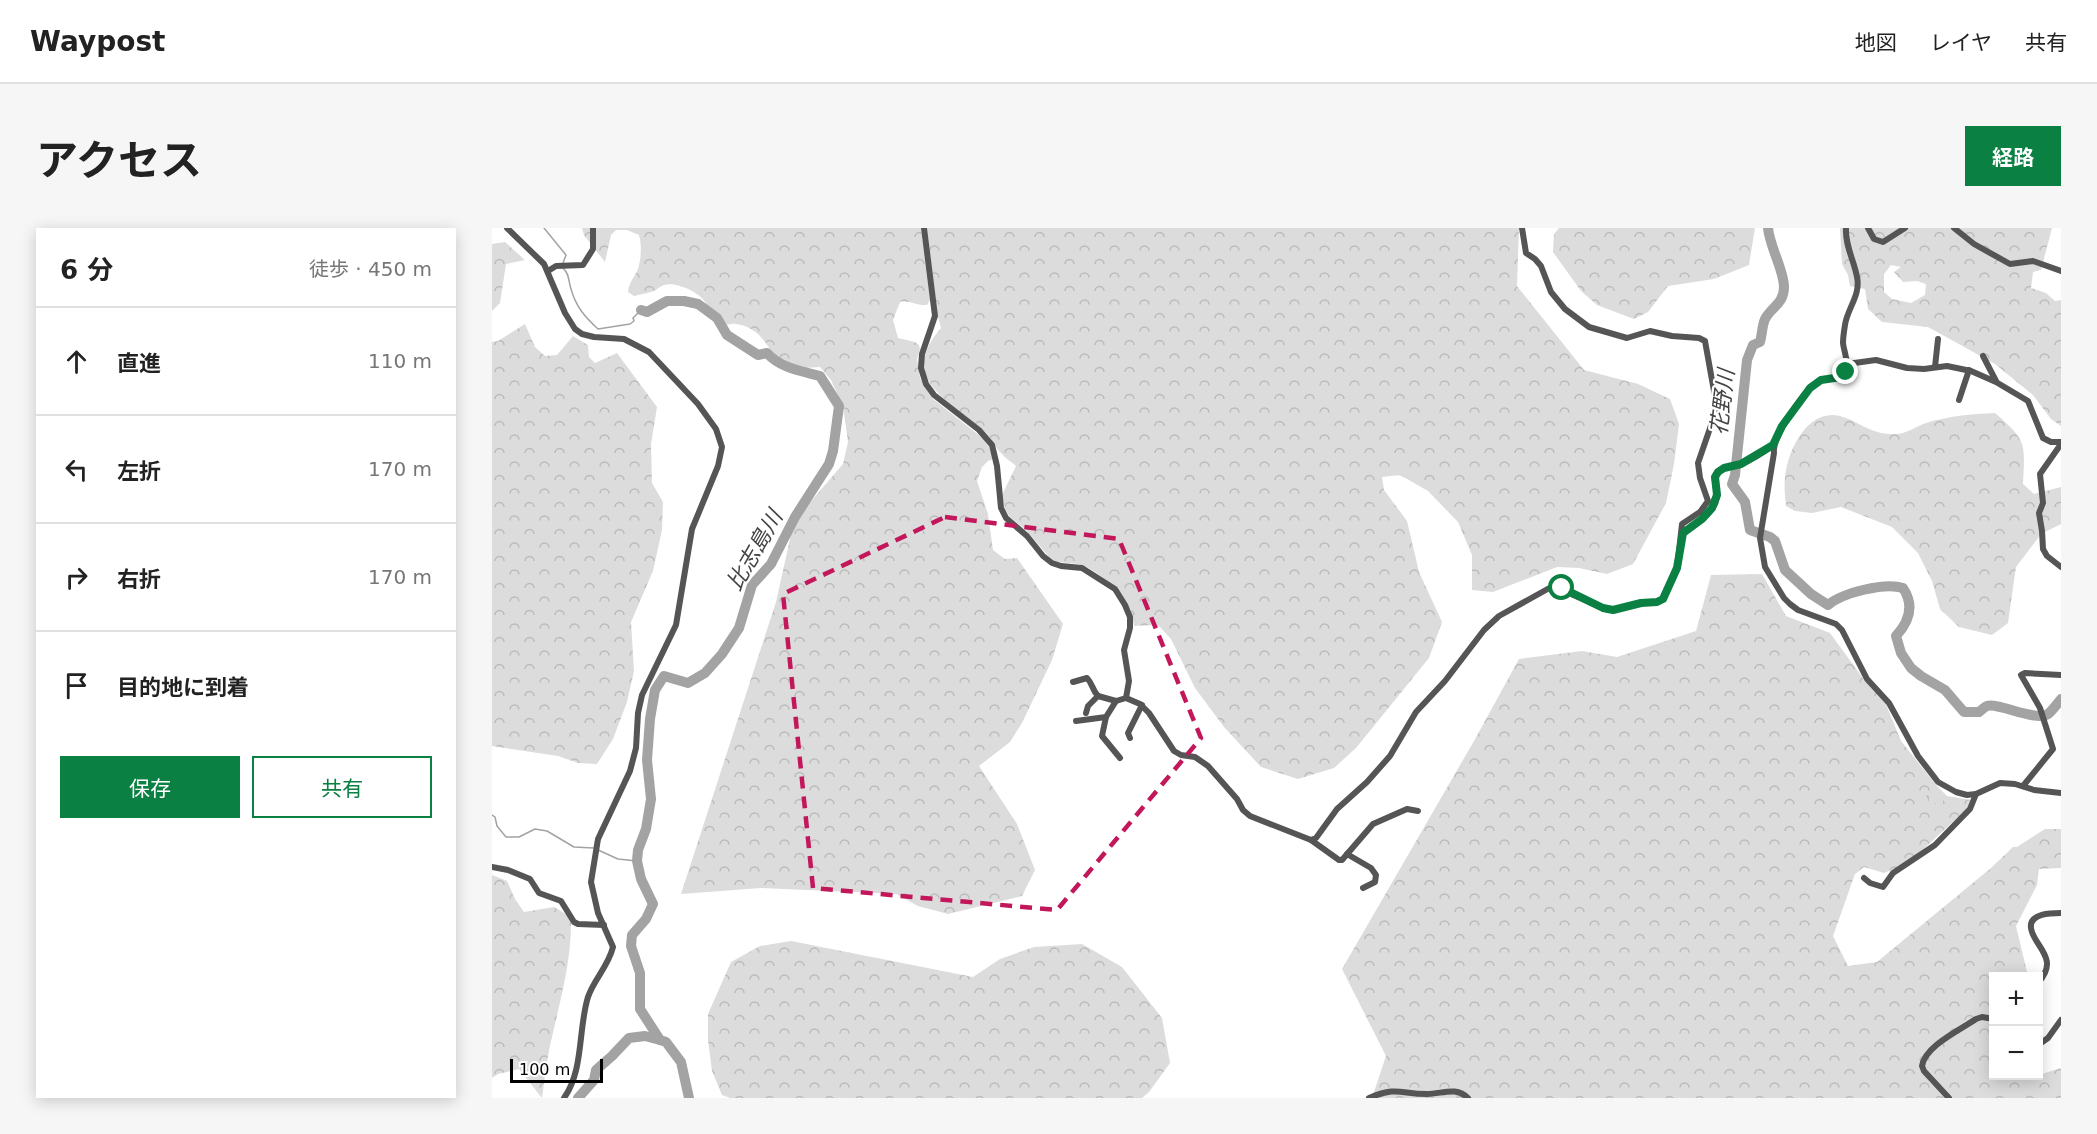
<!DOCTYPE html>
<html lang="ja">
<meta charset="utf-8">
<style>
body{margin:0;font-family:"DejaVu Sans","Noto Sans JP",sans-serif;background:#f6f6f6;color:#222}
.controls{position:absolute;right:18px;bottom:18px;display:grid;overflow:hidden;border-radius:0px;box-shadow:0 3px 15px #0003}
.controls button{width:54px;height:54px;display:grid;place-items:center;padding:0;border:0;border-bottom:2px solid #e0e0e0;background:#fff;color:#222;font:30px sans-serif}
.scale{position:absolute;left:18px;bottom:15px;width:93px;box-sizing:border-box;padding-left:6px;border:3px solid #000;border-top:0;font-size:16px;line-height:21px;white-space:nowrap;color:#000;-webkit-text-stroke:4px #fff;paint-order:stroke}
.stop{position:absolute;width:18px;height:18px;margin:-14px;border:4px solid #0b8043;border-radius:50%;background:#fff}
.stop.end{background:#0b8043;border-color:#fff;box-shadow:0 2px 6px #0008}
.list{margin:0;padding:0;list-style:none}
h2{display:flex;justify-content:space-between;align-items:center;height:78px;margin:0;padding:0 24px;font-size:26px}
h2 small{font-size:20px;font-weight:400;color:#767676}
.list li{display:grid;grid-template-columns:39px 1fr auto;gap:18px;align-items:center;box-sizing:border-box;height:108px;padding:0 24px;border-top:2px solid #e0e0e0}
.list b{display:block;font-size:22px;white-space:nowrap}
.list em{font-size:20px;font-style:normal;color:#767676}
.actions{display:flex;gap:12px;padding:18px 24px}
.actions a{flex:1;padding:14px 0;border:2px solid #0b8043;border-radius:0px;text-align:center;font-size:21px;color:#0b8043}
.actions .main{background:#0b8043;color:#fff}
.icon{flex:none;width:33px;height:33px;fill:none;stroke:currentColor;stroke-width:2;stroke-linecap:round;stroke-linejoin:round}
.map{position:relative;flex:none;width:1569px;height:870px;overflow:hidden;border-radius:0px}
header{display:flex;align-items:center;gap:36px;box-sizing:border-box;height:84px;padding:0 30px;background:#fff;border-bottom:2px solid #e0e0e0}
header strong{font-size:28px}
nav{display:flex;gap:33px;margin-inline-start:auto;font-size:21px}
.intro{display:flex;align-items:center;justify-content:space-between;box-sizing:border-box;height:144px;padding:0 36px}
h1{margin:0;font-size:42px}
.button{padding:15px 27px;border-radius:0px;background:#0b8043;color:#fff;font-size:21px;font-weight:700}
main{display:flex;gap:36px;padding:0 36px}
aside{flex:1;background:#fff;border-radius:0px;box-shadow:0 3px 15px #0003}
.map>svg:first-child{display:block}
</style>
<header>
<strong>Waypost</strong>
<nav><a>地図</a><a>レイヤ</a><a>共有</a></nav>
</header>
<div class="intro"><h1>アクセス</h1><a class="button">経路</a></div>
<main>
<aside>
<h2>6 分<small>徒歩 · 450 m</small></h2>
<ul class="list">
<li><svg class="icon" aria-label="ahead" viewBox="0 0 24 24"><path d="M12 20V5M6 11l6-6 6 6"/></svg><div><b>直進</b></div><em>110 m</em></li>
<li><svg class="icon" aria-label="left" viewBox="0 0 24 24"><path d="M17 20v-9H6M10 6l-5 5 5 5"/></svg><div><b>左折</b></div><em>170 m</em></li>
<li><svg class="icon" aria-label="right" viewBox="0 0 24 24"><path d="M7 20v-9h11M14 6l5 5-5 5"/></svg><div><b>右折</b></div><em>170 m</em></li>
<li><svg class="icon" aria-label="arrive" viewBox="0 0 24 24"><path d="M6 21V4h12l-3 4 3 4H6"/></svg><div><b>目的地に到着</b></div></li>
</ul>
<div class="actions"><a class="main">保存</a><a>共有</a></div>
</aside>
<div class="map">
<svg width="1569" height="870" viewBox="0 0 1569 870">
<defs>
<pattern id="forest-crowns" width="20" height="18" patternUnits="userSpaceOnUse" patternTransform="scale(1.5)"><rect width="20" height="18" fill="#dcdcdc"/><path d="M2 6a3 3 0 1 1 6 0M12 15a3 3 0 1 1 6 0" fill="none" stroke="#bbb"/></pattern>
<pattern id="cemetery-stones" width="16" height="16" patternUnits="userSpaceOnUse" patternTransform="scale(1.5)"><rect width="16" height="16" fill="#dcdcdc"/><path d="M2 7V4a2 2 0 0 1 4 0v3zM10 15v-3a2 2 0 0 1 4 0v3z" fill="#bbb"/></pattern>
</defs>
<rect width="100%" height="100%" fill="#fff"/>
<g fill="url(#forest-crowns)" fill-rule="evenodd">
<path d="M90,0H429L438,72L435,77C425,78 417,72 408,74L401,92L406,110L423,114L427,117L428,121L425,131L428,150L434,161L441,171L488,208L497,219L501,231L496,233L490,239L485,253L496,286L501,322L513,331L525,330L571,396L560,432L530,495L518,514L487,538L525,596L543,642L530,668L456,686L426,678L404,666L269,660L189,666L284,374L302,293L351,236L356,214L351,178L339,152L328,139L313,140L305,146L287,139C278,120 268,99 244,96C238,95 232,99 226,96C217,92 219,84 215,77C210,65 184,53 172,57C169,58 166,60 164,62C157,65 149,66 142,68L136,64C137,54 142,50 146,41C149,32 150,17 147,7L135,2H124L119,7L113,34L92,7Z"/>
<path d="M435,0H1027L1025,58L1092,142L1146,156L1178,171L1187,196L1182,236L1174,275L1141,336L1115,346L1087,340L1065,339L1001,364L980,362V327L966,294L936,263L908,247L890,249L892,262L915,293L927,344L950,394L937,430L864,520L842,540L806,551L769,539L732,499L703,460L679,411L668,399L662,397L642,398L639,382L625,359L597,340L586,336L565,334L558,330L534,302L517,288L513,281L510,267L524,238C520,234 514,231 510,226C503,220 500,210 493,204C459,173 404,152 449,100L445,85Z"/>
<polygon points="1067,0 1263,0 1257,37 1222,51 1176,58 1156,84 1142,91 1105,77 1089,63 1061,24 1062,6"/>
<path d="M1348,0H1560L1549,42L1541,44L1539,60L1554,65L1563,73L1569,72V198L1559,191L1541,167L1503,136L1436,99L1390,94L1376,81L1373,61L1358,58L1356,47L1350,36ZM1399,37L1409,39L1402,44L1411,54L1425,53L1434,56L1433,67L1419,75L1400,71L1392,64V46Z"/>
<polygon points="13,14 33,32 14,36 8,75 0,83 0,16"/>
<polygon points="33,96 43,119 53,128 65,127 81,108 96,117 97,129 103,135 125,125 165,179 159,216 160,255 171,274 170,302 161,343 139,394 142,443 135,474 121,511 105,536 86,535 66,528 0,518 0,114 6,113"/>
<path d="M1503,185C1535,213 1533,214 1531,256L1542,266L1569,259V296L1549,306L1524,339L1516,395L1500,407L1467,399L1448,381L1440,353L1426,325L1400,299L1349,279L1320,285L1303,283L1294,278C1293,269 1292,259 1293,250C1295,224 1315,180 1348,188C1369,194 1378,207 1404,206C1414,206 1425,198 1434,195C1457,188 1479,186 1503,185Z"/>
<polygon points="1270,346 1294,388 1338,405 1373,453 1393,474 1409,513 1445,558 1455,568 1479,572 1475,581 1416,635 1392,645 1372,639 1363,646 1341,708 1356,738 1385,734 1499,640 1521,619 1525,619 1553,601 1569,601 1569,640 1547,641 1545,657 1524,698 1536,748 1502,748 1502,848 1540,849 1569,840 1569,870 880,870 894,828 850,741 982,513 1027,431 1090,423 1125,429 1204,403 1219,347"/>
<path d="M0,647L15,653L23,671L32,684L62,679L79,689C80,731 69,769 60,809C55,829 53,849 50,870L27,841L6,846L0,850Z"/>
<polygon points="299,713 481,749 508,731 542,719 590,716 630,739 670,790 678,835 657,864 650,870 238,870 230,867 220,843 216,812 216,786 239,734 268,718"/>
</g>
<polygon fill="url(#cemetery-stones)" points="1433,564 1451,568 1451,577 1437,574"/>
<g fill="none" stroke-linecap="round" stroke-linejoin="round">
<g stroke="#a3a3a3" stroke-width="1.5">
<polyline points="52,0 74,27 71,35"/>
<path d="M71,40C78,47 76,52 79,61C84,79 93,89 106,101L138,96L142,93L141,90L149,82"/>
<polyline points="0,587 3,589 5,598 14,609 27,609 43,601 55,603 82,619 102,620"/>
<polyline points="106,622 126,631 145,633"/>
</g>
<g stroke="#a3a3a3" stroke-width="10">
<path d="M1276,0C1278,20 1292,42 1292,59C1292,76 1279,79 1273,91C1270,98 1270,107 1268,114L1261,117L1255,132L1243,247L1240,256L1253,274L1258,302L1278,309L1283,313L1293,342L1319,366L1336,377C1350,365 1393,354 1411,360C1423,378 1417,394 1404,408L1409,425L1419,440L1429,448L1453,462L1472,484H1487C1490,482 1492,479 1495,478C1506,474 1543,494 1556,486C1561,482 1565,476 1569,471"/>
<path d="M149,82L155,84L175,73H192L206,76L225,90L235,107L266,127L275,125C288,140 309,143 328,148L347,178L341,223L337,236L303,289L279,336L260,357L247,400L230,426L213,445L196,455L172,448L163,462L158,491L155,532L159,571L154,601L146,622L145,633L149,651L161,676L154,691L140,707L139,718L148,745V781L168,812L174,814L189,834L197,870"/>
<polyline points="86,870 102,852 104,842 120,828 137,810 153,808 168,812"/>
</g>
<g stroke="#555" stroke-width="6">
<path d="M15,0L52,36L73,85L83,101L90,106L102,109L132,111L157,124L206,176L224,201L230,219L226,238L200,301L184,397L150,467L146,485L144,520L138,543L106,611L99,654L106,685L121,719C116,739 102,751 96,769C86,801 92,842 72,870"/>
<polyline points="432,0 443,88 430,126 429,140 434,156 442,167 487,202 500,217 505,238 509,280 514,290 535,308 551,328 560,335 569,338 590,340 623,361 633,377 638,389 638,400 632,422 637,453 634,470 648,476 657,485 682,523 689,527 703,529 716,538 745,571 751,582 758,588 819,612 847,632 850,632 881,596 915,581 926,583"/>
<path d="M1354,0C1353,18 1362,32 1365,49C1369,67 1355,81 1353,97C1352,103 1351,110 1351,115C1352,124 1357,134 1354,142C1350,154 1335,148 1327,153C1312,163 1280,208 1282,225L1268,310L1273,339L1292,370L1298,376L1306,382L1344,396L1350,402L1375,451L1397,475L1426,528L1446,554L1464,564L1475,567L1484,566L1508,555L1523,556L1542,562L1569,565"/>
<polyline points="1376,0 1382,11 1391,14 1413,0"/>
<polyline points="1462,0 1482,16 1518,36 1541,33 1569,43"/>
<polyline points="56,43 64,38 91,37 101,21 101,0"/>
<polyline points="1491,128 1504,153"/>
<polyline points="1355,136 1384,132 1415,140 1432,141 1455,138 1479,143 1504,154 1536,173 1551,210 1559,214 1569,214"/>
<polyline points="1443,139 1446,111"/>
<polyline points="1467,172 1477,142"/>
<polyline points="1569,216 1548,246 1551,275 1547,285 1550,303 1551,321 1555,328 1569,339"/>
<path d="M1191,305C1202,296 1223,286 1225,269C1226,262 1220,253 1224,246C1229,238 1241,239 1249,236C1260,232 1272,224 1281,217"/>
<path d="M581,454L595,450C601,456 600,462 606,468"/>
<polyline points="594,485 596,478 606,468 624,473"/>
<polyline points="614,489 610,508 628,530"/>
<polyline points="584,493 614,489 624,473 634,470"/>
<polyline points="638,510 636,505 650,477"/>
<polyline points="1531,558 1561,521 1548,480 1529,447 1533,445 1569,447"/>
<polyline points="819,612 824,610 845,581 875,554 898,528 924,484 953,453 992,402 1007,388 1061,358 1111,380 1121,382 1149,375 1165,374 1171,371 1185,340 1190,296 1208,284 1216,273 1208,250 1206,235 1225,180 1213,113 1207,110 1180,108 1158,103 1135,110 1097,99 1073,81 1059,64 1049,38 1043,31 1034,25 1030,0"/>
<polyline points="855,626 879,640 884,647 883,654 871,660"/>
<polyline points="0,639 16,642 38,651 47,665 69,673 82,694 86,696 112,697"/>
<polyline points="1372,650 1378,655 1391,659 1401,645 1443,617 1478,581 1484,566"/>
<path d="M1546,755C1569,730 1541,718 1539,700C1537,685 1560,685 1569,685"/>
<polyline points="1546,817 1556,810 1569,792"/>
<path d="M877,870C906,858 908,866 935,866C950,866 964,858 976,870"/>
<path d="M1457,870L1432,843L1430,838C1433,818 1468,802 1484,791L1490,789L1502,791"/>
</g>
</g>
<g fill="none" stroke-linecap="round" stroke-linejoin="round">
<polyline stroke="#0b8043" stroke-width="8" points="1070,360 1111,380 1121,382 1149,375 1165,374 1171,371 1185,340 1191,305 1210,291 1220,280 1225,267 1223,249 1226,244 1232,240 1249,236 1281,217 1290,198 1318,160 1329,152 1349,149 1354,144"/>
</g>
<path fill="none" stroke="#c2185b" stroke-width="4.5" stroke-dasharray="12 8" stroke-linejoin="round" d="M453,289L627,311L709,510L565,682L321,660L291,366Z"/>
<g text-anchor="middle" stroke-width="4.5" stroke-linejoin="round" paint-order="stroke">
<g font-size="22" font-style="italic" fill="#444" stroke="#fff">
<text transform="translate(1230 174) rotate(-83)" y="8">花野川</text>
<text transform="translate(262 322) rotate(-60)" y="8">比志島川</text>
</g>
</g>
</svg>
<div class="controls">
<button>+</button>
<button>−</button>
</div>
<div class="scale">100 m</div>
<div class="stop" style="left:1070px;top:360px"></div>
<div class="stop end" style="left:1354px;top:144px"></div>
</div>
</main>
